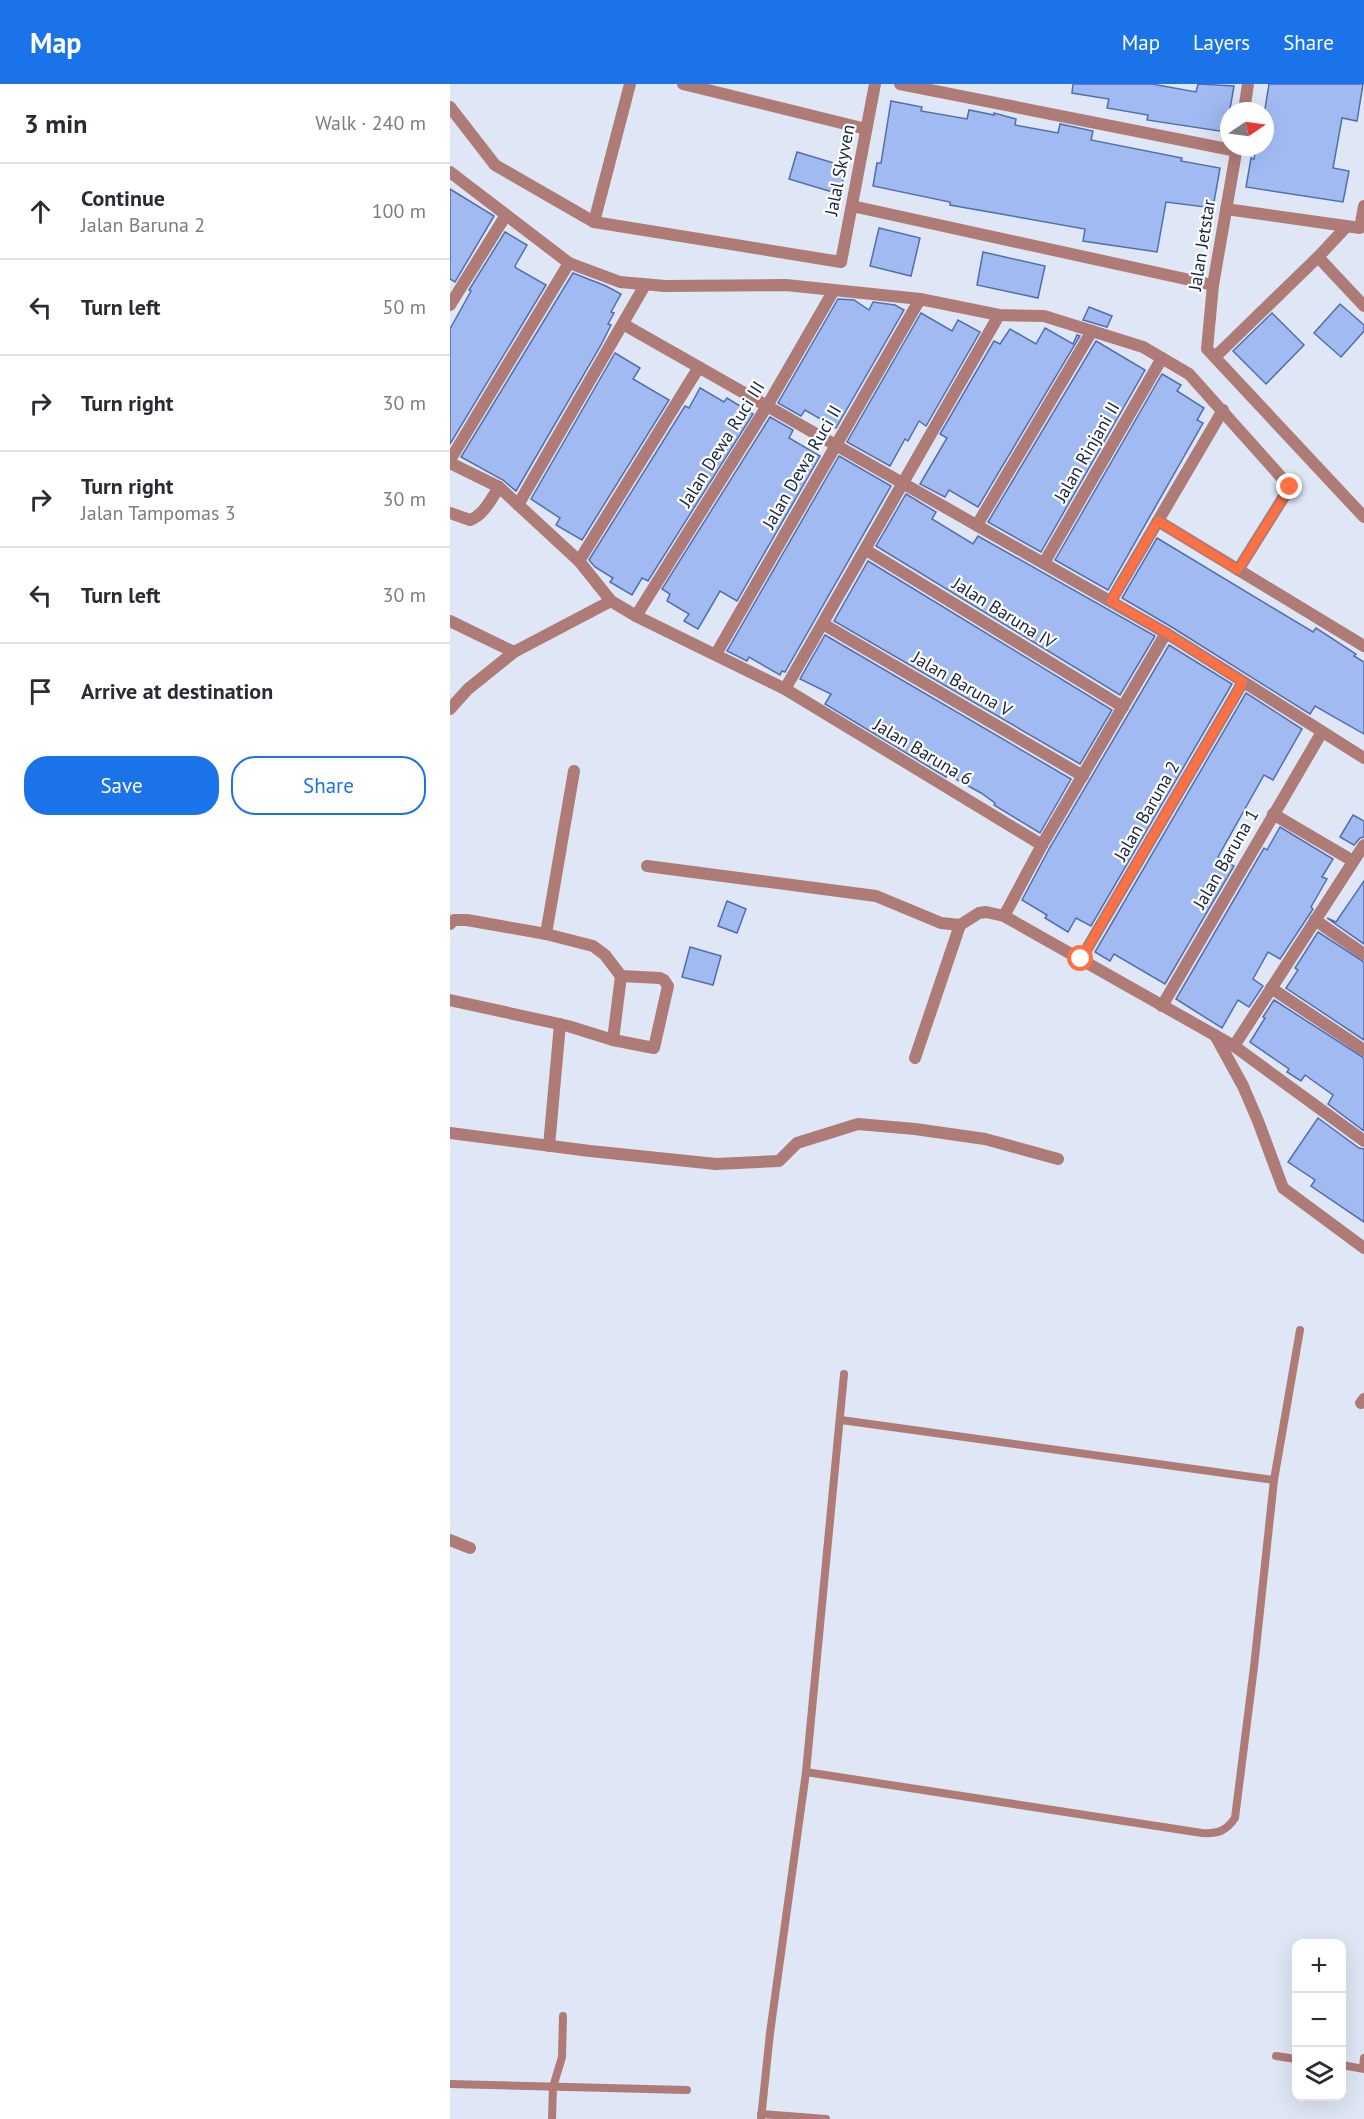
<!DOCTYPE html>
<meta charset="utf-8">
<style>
body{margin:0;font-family:"PT Sans",sans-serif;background:#f7f7f7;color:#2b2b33}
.controls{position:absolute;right:18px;bottom:18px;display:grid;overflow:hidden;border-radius:12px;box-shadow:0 6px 24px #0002}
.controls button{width:54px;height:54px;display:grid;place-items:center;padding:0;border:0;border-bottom:2px solid #e1e1e2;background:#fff;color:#2b2b33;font:30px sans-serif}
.compass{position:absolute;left:770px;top:18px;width:54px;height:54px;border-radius:50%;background:#fff;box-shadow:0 6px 24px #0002;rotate:77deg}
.stop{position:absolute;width:18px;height:18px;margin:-14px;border:4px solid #ff7043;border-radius:50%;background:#fff}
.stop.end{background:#ff7043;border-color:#fff;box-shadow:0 2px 6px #0008}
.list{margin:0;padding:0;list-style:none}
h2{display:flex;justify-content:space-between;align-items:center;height:78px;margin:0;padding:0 24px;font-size:26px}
h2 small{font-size:20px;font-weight:400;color:#7c7c81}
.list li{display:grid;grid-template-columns:39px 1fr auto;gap:18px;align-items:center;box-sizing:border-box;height:96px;padding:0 24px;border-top:2px solid #e1e1e2}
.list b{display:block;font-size:22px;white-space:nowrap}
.list p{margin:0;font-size:20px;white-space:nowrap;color:#7c7c81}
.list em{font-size:20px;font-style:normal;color:#7c7c81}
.actions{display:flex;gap:12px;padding:18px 24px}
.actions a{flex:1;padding:14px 0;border:2px solid #1a73e8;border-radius:24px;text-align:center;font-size:21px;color:#1a73e8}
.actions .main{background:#1a73e8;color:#fff}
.icon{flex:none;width:33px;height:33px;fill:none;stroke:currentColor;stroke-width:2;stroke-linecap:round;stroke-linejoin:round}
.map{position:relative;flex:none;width:914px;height:2035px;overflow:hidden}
header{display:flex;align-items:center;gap:36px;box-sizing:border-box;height:84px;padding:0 30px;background:#1a73e8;color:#fff}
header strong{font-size:28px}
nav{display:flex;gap:33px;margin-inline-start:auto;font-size:21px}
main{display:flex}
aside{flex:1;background:#fff}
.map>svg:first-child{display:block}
</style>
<header>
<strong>Map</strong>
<nav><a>Map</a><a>Layers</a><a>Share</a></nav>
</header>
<main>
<aside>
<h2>3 min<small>Walk · 240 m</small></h2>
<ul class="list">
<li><svg class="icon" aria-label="ahead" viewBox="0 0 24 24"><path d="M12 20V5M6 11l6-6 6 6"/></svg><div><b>Continue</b><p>Jalan Baruna 2</p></div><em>100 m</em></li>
<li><svg class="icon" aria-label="left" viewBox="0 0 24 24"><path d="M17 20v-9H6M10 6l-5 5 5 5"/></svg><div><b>Turn left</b></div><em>50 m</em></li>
<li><svg class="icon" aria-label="right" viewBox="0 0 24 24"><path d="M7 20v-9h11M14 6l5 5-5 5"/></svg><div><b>Turn right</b></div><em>30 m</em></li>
<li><svg class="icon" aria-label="right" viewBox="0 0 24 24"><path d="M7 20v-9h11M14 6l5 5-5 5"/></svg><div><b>Turn right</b><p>Jalan Tampomas 3</p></div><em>30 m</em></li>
<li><svg class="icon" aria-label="left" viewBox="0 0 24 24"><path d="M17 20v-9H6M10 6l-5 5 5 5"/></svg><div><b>Turn left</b></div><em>30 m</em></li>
<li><svg class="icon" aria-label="arrive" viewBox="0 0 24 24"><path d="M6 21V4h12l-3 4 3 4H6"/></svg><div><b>Arrive at destination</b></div></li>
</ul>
<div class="actions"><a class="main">Save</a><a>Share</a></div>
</aside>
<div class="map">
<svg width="914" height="2035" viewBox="0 0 914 2035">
<rect width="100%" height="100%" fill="#dfe6f5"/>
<g fill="#a1bbf2" stroke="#516eaf" stroke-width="1.5">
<polygon points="623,0 702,0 746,8 748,0 784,2 776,48 697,36 698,31 657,24 659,15 622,9"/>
<polygon points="819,0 913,0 907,37 892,34 883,84 899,87 893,118 796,103 801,74 804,75 806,63 815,63 815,25"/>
<polygon points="441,17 472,23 471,27 517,35 519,26 544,31 544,29 566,35 565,41 608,49 610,40 643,47 641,56 732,74 731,77 770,84 763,124 716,118 707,168 633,157 635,145 500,121 500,118 423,102 427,79 431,79"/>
<polygon points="347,68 397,83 389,110 339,95"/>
<polygon points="0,105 44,132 5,198 0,195"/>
<polygon points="429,144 470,154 461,192 420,182"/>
<polygon points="55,148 77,161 65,182 66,184 96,201 0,360 0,245 21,207 19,206"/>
<polygon points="533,168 595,182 588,214 527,201"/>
<polygon points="123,189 156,202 171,210 161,228 164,229 158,240 161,241 151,261 66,407 53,396 11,373"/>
<polygon points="388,215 404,216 419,226 423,218 445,221 454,226 386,344 355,326 351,332 328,319"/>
<polygon points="890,220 914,241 914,247 891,273 864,249"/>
<polygon points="639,223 662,232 657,243 633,236"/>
<polygon points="471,229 502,247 508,236 530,248 476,342 469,337 458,357 455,355 440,382 397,358"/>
<polygon points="822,229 854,261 816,300 783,267"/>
<polygon points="595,244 623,260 627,251 630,252 528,423 499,406 495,413 470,400 497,354 490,350 544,257 550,260 560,245 586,260"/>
<polygon points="646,257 695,286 591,468 538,438"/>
<polygon points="165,269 190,284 183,295 219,316 132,456 106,441 110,434 81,415"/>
<polygon points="712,290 731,301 727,307 754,324 747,336 753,339 658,506 605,476"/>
<polygon points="250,304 274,318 277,314 303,330 198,497 192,494 182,511 160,498 163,494 145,483 139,476 235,322 239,324"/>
<polygon points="320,333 343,346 339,354 370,372 287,517 270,507 248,545 234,537 239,530 217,517 220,510 212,505"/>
<polygon points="389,372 441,402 335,588 332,587 330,591 299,573 297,577 277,567"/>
<polygon points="456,410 486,428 482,435 523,460 528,452 705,552 670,611 426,462"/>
<polygon points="707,454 863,548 866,544 906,570 904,572 914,578 914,650 865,622 860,630 720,542 672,514"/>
<polygon points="418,477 662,626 630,680 384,537"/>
<polygon points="375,551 621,695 590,749 544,721 545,719 531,709 497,690 496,693 375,620 381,610 350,595"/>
<polygon points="719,561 782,600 641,842 626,834 618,848 595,834 597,831 572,816 599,765"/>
<polygon points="796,609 852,645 823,696 814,691 768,773 784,782 715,900 664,870 660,877 645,868"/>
<polygon points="903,731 914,737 914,753 910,754 904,761 890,753"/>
<polygon points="830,743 883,775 872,793 877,795 861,823 863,825 830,875 818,868 803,895 813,902 799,923 788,916 772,944 726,915 814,764 817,766"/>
<polygon points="914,797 914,860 877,834 886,838"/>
<polygon points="277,817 296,825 287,849 268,842"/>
<polygon points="868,848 914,878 914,956 836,904 848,886 845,884"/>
<polygon points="240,863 271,872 263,901 232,893"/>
<polygon points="824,916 914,974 914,1047 878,1020 883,1011 855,991 851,997 837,988 839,985 800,958 815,934 813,933"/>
<polygon points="868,1034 909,1064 914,1065 914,1138 861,1102 865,1096 838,1078"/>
</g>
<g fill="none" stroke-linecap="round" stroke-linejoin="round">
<g stroke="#ae7b77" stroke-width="8">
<polyline points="391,1336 824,1396"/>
<path d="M356,1688L752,1749C768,1750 776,1747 785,1734L804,1583L824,1396L850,1246"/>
<polyline points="826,1972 846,1975"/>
<polyline points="892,1981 914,1985"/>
<polyline points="913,1984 914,1974"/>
<polyline points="0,2000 237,2006"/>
<polyline points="311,2030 376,2035"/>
<polyline points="102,2035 103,2003 112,1973 113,1932"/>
<polyline points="311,2035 320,1949 356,1688 394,1290"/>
</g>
<g stroke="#ae7b77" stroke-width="12">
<polyline points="233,0 416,45"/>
<polyline points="450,0 787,67"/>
<polyline points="0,23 45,81 144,138 391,178 425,0"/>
<polyline points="794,27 798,0"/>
<polyline points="787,63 763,201 757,265 914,433"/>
<polyline points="0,88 119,179 170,198 215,202 336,201 470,215 549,231 594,232 693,263 739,290 840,403 788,486"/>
<polyline points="402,122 763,201"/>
<polyline points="776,125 910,144 914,122"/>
<polyline points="144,138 180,0"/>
<polyline points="897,142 868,173 914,222"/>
<polyline points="0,221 56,131"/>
<polyline points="173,240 716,549 914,674"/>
<polyline points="765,273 868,173"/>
<polyline points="0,376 119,179"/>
<polyline points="0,379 49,403 129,477 161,517 186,532 335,605 592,761"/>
<polyline points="68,421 195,201"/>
<path d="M0,429L20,436C34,431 41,415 49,403"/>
<polyline points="708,437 914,562"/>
<polyline points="527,441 642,247"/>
<polyline points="416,466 673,623"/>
<polyline points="129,477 249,283"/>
<polyline points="594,479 712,274"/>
<polyline points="661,517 773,326"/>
<polyline points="186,532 317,322 384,206"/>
<polyline points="0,537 64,568"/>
<polyline points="373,540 633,692"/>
<polyline points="716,549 592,761 554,832 784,962 914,761"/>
<polyline points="266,570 470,215"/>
<polyline points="335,605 549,231"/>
<polyline points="0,625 18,605 64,568 161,517"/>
<polyline points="823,730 903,777"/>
<polyline points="197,782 426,812 491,839 510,841 529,829 536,828 554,832"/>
<polyline points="865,836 914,870"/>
<polyline points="0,840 4,836 17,836 96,850 143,862 155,871 171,892 163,956"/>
<polyline points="96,850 124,687"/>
<polyline points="631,875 793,598"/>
<polyline points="821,904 914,966"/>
<polyline points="0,916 118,942 163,956 204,964 218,902 214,896 210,894 171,892"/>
<polyline points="712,922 872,648"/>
<polyline points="765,951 793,1002 808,1037 833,1104 914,1164"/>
<polyline points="784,962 914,1057"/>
<polyline points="465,974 510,841"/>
<polyline points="0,1049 140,1067 266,1080 329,1077 347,1059 408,1040 465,1045 535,1055 608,1075"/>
<polyline points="99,1062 110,940"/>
<polyline points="911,1319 914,1315"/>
<polyline points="0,1456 20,1464"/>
</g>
</g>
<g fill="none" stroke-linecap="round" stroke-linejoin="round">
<polyline stroke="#ff7043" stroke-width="8" points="631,875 793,598 716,549 661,517 708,437 788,486 840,403"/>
</g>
<g text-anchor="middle" stroke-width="4.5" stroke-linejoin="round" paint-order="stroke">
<g font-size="18" fill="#192540" stroke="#fff">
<text transform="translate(390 86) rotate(-79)" y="6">Jalal Skyven</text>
<text transform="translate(752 161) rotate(-81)" y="6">Jalan Jetstar</text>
<text transform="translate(272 360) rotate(-58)" y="6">Jalan Dewa Ruci III</text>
<text transform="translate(637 368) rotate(-60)" y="6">Jalan Rinjani II</text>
<text transform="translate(352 383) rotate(-60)" y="6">Jalan Dewa Ruci II</text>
<text transform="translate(554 529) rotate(32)" y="6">Jalan Baruna IV</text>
<text transform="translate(512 600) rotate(30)" y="6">Jalan Baruna V</text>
<text transform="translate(473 668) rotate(31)" y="6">Jalan Baruna 6</text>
<text transform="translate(697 727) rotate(-60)" y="6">Jalan Baruna 2</text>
<text transform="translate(776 775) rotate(-60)" y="6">Jalan Baruna 1</text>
</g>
</g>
</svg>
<div class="controls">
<button>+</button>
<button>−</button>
<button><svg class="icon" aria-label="layers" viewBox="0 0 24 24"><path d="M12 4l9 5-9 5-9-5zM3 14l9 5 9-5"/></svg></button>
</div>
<svg class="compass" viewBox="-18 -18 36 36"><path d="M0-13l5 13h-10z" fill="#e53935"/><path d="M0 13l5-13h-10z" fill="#7c7c81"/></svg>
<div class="stop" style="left:631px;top:875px"></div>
<div class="stop end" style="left:840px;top:403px"></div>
</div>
</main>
